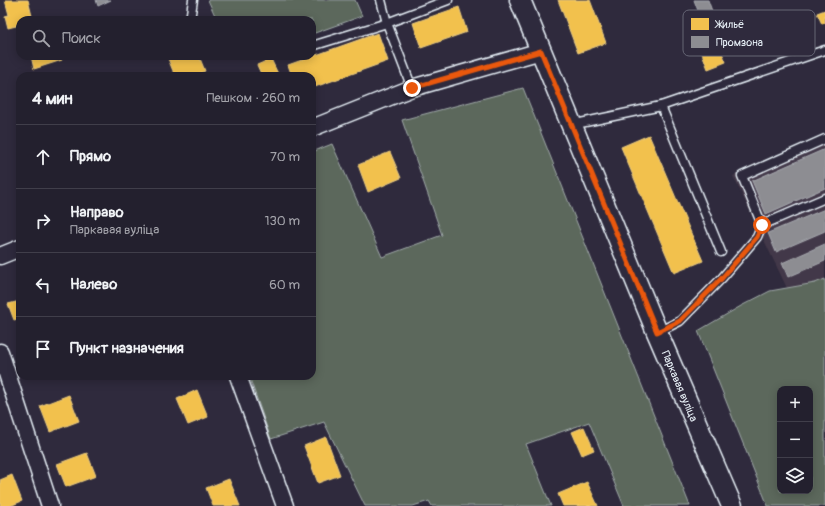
<!DOCTYPE html>
<html lang="ru">
<meta charset="utf-8">
<style>
body{margin:0;font-family:Pangolin,sans-serif;background:#2f2d3a;color:#f1f3f6}
.controls{position:absolute;right:12px;bottom:12px;display:grid;overflow:hidden;border-radius:8px;box-shadow:0 2px 10px #0003}
.controls button{width:36px;height:36px;display:grid;place-items:center;padding:0;border:0;border-bottom:1px solid #403e4a;background:#23202e;color:#f1f3f6;font:20px sans-serif}
.stop{position:absolute;width:12px;height:12px;margin:-9px;border:3px solid #ea580c;border-radius:50%;background:#fff}
.stop.end{background:#ea580c;border-color:#fff;box-shadow:0 1px 4px #0008}
.list{margin:0;padding:0;list-style:none}
h2{display:flex;justify-content:space-between;align-items:center;height:52px;margin:0;padding:0 16px;font-size:17px}
h2 small{font-size:13px;font-weight:400;color:#a3a3aa}
.list li{display:grid;grid-template-columns:26px 1fr auto;gap:12px;align-items:center;box-sizing:border-box;height:64px;padding:0 16px;border-top:1px solid #403e4a}
.list b{display:block;font-size:15px;white-space:nowrap}
.list p{margin:0;font-size:13px;white-space:nowrap;color:#a3a3aa}
.list em{font-size:13px;font-style:normal;color:#a3a3aa}
.icon{flex:none;width:22px;height:22px;fill:none;stroke:currentColor;stroke-width:2;stroke-linecap:round;stroke-linejoin:round}
.map{position:relative;flex:none;width:825px;height:506px;overflow:hidden}
.search{position:absolute;background:#23202e;box-shadow:0 2px 10px #0003;left:16px;top:16px;width:300px;height:44px;display:flex;align-items:center;gap:10px;box-sizing:border-box;padding:0 14px;border-radius:12px;color:#a3a3aa;font-size:15px}
.panel{position:absolute;background:#23202e;box-shadow:0 2px 10px #0003;left:16px;top:72px;width:300px;height:308px;border-radius:12px}
.map>svg:first-child{display:block}
</style>
<div class="map">
<svg width="825" height="506" viewBox="0 0 825 506">
<rect width="100%" height="100%" fill="#2f2a3d"/>
<filter id="ink" filterUnits="userSpaceOnUse"><feTurbulence type="fractalNoise" baseFrequency=".025" numOctaves="2"/><feDisplacementMap in="SourceGraphic" scale="8" xChannelSelector="R" yChannelSelector="G"/><feConvolveMatrix kernelMatrix="1 2 1 2 8 2 1 2 1" color-interpolation-filters="sRGB"/></filter>
<g filter="url(#ink)">
<polygon fill="#433848" points="825,134 825,279 815,283 787,288 733,176"/>
<g fill="#5b675c" stroke="#a2acaa" fill-rule="evenodd">
<polygon points="208,0 355,0 362,16 312,34 312,20 217,20"/>
<polygon points="523,88 690,506 624,506 589,422 526,444 551,506 432,506 429,501 413,506 365,506 324,422 271,439 249,376 312,376 312,152 332,144 382,257 442,235 402,120"/>
<path d="M825,279V506H768L698,331L741,306L770,291L815,283ZM780,389H810V491H780Z"/>
</g>
<g fill="#f2c14e" stroke="#efcf81">
<polygon points="5,0 28,0 33,20 20,20 20,25 8,28 5,16 9,15"/>
<polygon points="558,0 590,0 606,43 578,53"/>
<polygon points="459,7 467,32 421,48 413,23"/>
<polygon points="825,10 825,23 822,24 817,13"/>
<polygon points="378,33 388,61 312,88 312,76 292,76 288,65"/>
<polygon points="717,41 726,62 708,69 700,48"/>
<polygon points="31,56 61,56 62,60 34,69"/>
<polygon points="167,56 199,56 205,71 192,76 175,76"/>
<polygon points="271,59 279,76 262,76 257,65"/>
<polygon points="649,135 703,261 674,273 621,147"/>
<polygon points="390,152 401,178 368,192 358,165"/>
<polygon points="20,301 20,318 14,320 8,304"/>
<polygon points="197,390 208,417 188,425 177,399"/>
<polygon points="69,395 79,421 50,432 40,406"/>
<polygon points="584,427 594,450 582,455 572,432"/>
<polygon points="326,437 340,475 318,483 304,446"/>
<polygon points="87,453 96,476 66,487 57,464"/>
<polygon points="12,475 22,501 10,506 0,506 0,480"/>
<polygon points="229,479 240,506 213,506 206,488"/>
<polygon points="587,482 598,506 563,506 558,494"/>
</g>
<g fill="#8d8d92" stroke="#a8abb1">
<polygon points="96,0 111,0 98,6"/>
<polygon points="694,0 708,0 712,11 700,16"/>
<polygon points="825,149 825,188 766,214 752,181"/>
<polygon points="825,209 825,231 776,252 768,233"/>
<polygon points="825,244 825,261 788,277 782,263"/>
</g>
<g fill="none" stroke-linecap="round" stroke-linejoin="round">
<g stroke="#e8f1f8" stroke-width="11">
<g id="service">
<polyline points="381,0 387,23 412,88"/>
<polyline points="190,20 193,0"/>
<polyline points="312,46 387,23 448,0"/>
<polyline points="661,106 721,252"/>
<polyline points="571,125 661,106 825,50"/>
<polyline points="762,225 742,176 825,139"/>
<polyline points="658,332 680,321 722,278 757,237 762,225 825,198"/>
</g>
</g>
<g stroke="#e8f1f8" stroke-width="19">
<g id="minor">
<polyline points="312,128 412,88 541,51"/>
<polyline points="0,256 20,248"/>
<polyline points="0,352 50,506"/>
<polyline points="238,376 285,506"/>
</g>
</g>
<g stroke="#e8f1f8" stroke-width="23">
<polyline id="tertiary" points="520,0 657,332 732,506"/>
</g>
<use href="#service" stroke="#2f2a3d" stroke-width="8"/>
<use href="#minor" stroke="#2f2a3d" stroke-width="16"/>
<use href="#tertiary" stroke="#2f2a3d" stroke-width="20"/>
</g>
</g>
<g fill="none" stroke-linecap="round" stroke-linejoin="round" filter="url(#ink)">
<polyline stroke="#ea580c" stroke-width="5" points="412,88 541,51 657,332 680,321 722,278 757,237 762,225"/>
</g>
<g text-anchor="middle" stroke-width="4" stroke-linejoin="round" paint-order="stroke">
<g font-size="11" fill="#e8f1f8" stroke="#2f2a3d">
<text transform="translate(680 386) rotate(67)" y="4">Паркавая вуліца</text>
</g>
</g>
<rect x="683" y="10" width="132" height="46" rx="6" fill="#2f2a3d" stroke="#666675" stroke-width="1"/>
<rect x="691" y="18" width="18" height="12" fill="#f2c14e"/>
<rect x="691" y="36" width="18" height="12" fill="#8d8d92"/>
<g font-size="11" fill="#e8f1f8">
<text x="716" y="28">Жильё</text>
<text x="716" y="46">Промзона</text>
</g>
</svg>
<div class="controls">
<button>+</button>
<button>−</button>
<button><svg class="icon" aria-label="layers" viewBox="0 0 24 24"><path d="M12 4l9 5-9 5-9-5zM3 14l9 5 9-5"/></svg></button>
</div>
<div class="stop" style="left:762px;top:225px"></div>
<div class="stop end" style="left:412px;top:88px"></div>
<div class="search"><svg class="icon" aria-label="search" viewBox="0 0 24 24"><circle cx="10" cy="10" r="6"/><path d="M15 15l6 6"/></svg>Поиск</div>
<section class="panel">
<h2>4 мин<small>Пешком · 260 m</small></h2>
<ul class="list">
<li><svg class="icon" aria-label="ahead" viewBox="0 0 24 24"><path d="M12 20V5M6 11l6-6 6 6"/></svg><div><b>Прямо</b></div><em>70 m</em></li>
<li><svg class="icon" aria-label="right" viewBox="0 0 24 24"><path d="M7 20v-9h11M14 6l5 5-5 5"/></svg><div><b>Направо</b><p>Паркавая вуліца</p></div><em>130 m</em></li>
<li><svg class="icon" aria-label="left" viewBox="0 0 24 24"><path d="M17 20v-9H6M10 6l-5 5 5 5"/></svg><div><b>Налево</b></div><em>60 m</em></li>
<li><svg class="icon" aria-label="arrive" viewBox="0 0 24 24"><path d="M6 21V4h12l-3 4 3 4H6"/></svg><div><b>Пункт назначения</b></div></li>
</ul>
</section>
</div>
